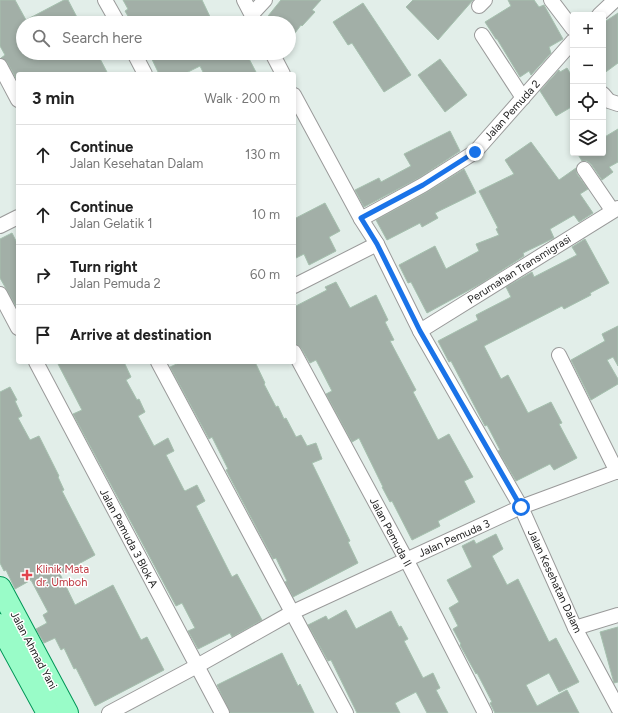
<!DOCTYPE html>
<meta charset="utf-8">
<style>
body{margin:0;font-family:Figtree,sans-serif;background:#f2f2f2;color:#222}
.controls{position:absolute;right:12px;top:12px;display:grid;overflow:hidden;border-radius:4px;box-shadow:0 2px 6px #0003}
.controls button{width:36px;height:36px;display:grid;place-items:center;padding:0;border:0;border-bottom:1px solid #e0e0e0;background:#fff;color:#222;font:20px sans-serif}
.stop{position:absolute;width:12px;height:12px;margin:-9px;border:3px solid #1a73e8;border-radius:50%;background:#fff}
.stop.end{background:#1a73e8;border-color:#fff;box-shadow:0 1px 4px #0008}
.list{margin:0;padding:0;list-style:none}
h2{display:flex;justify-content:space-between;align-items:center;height:52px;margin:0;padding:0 16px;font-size:17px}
h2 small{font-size:13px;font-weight:400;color:#767676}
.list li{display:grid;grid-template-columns:26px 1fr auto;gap:12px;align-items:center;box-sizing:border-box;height:60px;padding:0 16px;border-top:1px solid #e0e0e0}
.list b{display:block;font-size:15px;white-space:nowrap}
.list p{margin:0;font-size:13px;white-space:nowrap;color:#767676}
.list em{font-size:13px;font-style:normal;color:#767676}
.icon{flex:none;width:22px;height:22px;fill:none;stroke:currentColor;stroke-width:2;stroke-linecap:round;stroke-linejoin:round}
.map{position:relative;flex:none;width:618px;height:713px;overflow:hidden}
.search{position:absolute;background:#fff;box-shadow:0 2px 6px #0003;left:16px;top:16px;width:280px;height:44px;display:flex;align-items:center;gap:10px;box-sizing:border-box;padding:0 14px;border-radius:22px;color:#767676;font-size:15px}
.panel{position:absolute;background:#fff;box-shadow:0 2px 6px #0003;left:16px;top:72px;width:280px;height:292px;border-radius:4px}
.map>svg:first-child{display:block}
</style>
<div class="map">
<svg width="618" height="713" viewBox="0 0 618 713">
<rect width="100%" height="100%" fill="#e2eee9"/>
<g fill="#a2afa7" stroke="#a5c0ae">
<polygon points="0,0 15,0 26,20 64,0 68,0 80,23 23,23 23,53 97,53 108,74 18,74 17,80 7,62 1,58 5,55 0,46"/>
<polygon points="123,0 202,0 213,23 132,23 125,11 128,9"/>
<polygon points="281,0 321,0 312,10 315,12 302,26 301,25 289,41 289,23 264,23 264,21"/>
<polygon points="413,0 473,0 438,40 406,7"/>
<polygon points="508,0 534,0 539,7 544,5 563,39 549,47 551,53 531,75 529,71 520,77 497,39 496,39 485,22 511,6"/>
<polygon points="363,3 411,75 384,92 352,43 348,45 333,22"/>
<polygon points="618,13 618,63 603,74 603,23"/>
<polygon points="149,53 235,53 236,56 239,53 246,53 257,74 204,74 200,66 184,74 159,74"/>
<polygon points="440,59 467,95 445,112 418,75"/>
<polygon points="567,68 573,78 573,106 556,116 540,91 559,70 560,72"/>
<polygon points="618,129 618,162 609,167 613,172 602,180 591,164 587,161 582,161 577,153 603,153 603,138"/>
<polygon points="450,131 460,151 419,178 364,207 355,190 379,178 381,182 411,166 404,154"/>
<polygon points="531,142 559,180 576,168 577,174 588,189 580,194 593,213 579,222 574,215 550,229 554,238 523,253 524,256 482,283 427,313 411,282 408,283 399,265 435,246 446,269 479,251 476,244 499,235 496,229 498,228 479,191 514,174 505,160"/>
<polygon points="464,169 476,193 435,213 438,218 422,227 420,223 387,240 376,220 427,192"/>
<polygon points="325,203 340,231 329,237 336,251 309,265 304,254 294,259 294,219"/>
<polygon points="12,233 18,245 18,310 0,278 0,239"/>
<polygon points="585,239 609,283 590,293 591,295 564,309 562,306 484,346 501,379 508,375 528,413 551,402 562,423 559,424 577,458 554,470 550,464 516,481 498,451 500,450 487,425 485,426 451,361 449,362 438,341 478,320 476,315 511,297 506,287 532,272 534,277 577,255 572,247"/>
<polygon points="336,282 350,308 376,295 388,320 385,322 394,340 390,341 416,390 413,392 438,440 449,434 473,477 464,481 475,502 438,521 440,526 412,540 392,501 390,502 382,487 383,487 359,438 352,442 326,394 332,391 316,360 310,363 301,348 296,344 294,339 294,307 327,290 325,287"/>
<polygon points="618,326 618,366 613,357 607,360 618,379 618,384 591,400 571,360 605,341 602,334"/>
<polygon points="57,362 124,362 131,377 126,380 137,400 139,399 145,412 138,416 154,446 168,438 174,451 166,455 184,490 185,491 197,485 205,501 196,506 232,577 237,574 262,620 232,637 230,633 198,649 188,631 195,628 182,603 176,606 73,414 82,410"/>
<polygon points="181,362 255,362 265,383 264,384 276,407 278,406 284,419 286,418 296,437 301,435 307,446 316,443 322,459 312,463 350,541 348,542 358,563 293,597 285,582 287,581 276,558 273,559 226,470 228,469 212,437 209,439 170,367"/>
<polygon points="10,387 17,400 15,401 22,416 18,418 30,440 39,436 59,476 58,477 64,490 62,491 95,555 60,574 75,605 113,585 141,640 147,637 164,670 95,706 76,668 74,669 64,648 61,650 55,638 44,643 36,629 47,623 43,615 48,612 31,580 15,589 6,570 4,571 0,563 0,392"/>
<polygon points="496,534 503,549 492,556 507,585 518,579 549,642 556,638 579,682 559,692 549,673 526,685 537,706 567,690 579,713 495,713 490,703 492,702 477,673 476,674 460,645 461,644 453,629 458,626 449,608 459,602 447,580 472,567 462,546 474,540 476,544"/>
<polygon points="346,610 356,629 391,611 399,627 401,626 408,639 404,641 423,678 433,673 440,688 436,690 448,713 427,713 416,692 395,703 400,713 357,713 331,660 328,661 308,625 326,616 328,620"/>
<polygon points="618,627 618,682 614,683 600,632"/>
<polygon points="282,653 298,686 300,684 314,713 230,713 217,685"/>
</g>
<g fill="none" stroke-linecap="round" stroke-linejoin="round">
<g stroke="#9a9a9a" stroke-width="16">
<g id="street">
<polyline points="105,0 118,23"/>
<polyline points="244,0 256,23"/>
<polyline points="551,0 573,29"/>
<polyline points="479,6 485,0"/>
<polyline points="252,14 265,0"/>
<polyline points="599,15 615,0"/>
<polyline points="482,35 523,98"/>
<polyline points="134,53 145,74"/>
<polyline points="272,53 283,74"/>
<polyline points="0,66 18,100"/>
<polyline points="603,94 609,101 618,104"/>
<polyline points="294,95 361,219 377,244 420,331 521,507 575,628 618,708"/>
<polyline points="584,169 612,210"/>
<polyline points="361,219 423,185 475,152 573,41"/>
<polyline points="0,226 18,217"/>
<polyline points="294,286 377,244"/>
<polyline points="0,294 18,328"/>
<polyline points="420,331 618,208"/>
<polyline points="294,352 406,559 485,713"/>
<polyline points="559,355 617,472"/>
<polyline points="36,362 222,713"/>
<polyline points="158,362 346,713"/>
<polyline points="575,628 618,615"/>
<polyline points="109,713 197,666 293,612 521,507 618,471"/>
</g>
</g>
<g stroke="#009556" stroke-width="24">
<g id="primary">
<polyline points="0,588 67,713"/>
<polyline points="0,625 48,713"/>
</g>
</g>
<use href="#street" stroke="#fff" stroke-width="14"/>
<use href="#primary" stroke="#99fcc8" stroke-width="22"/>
</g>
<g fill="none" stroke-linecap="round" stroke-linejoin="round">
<polyline stroke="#1a73e8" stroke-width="5" points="475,152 423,185 361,218 377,244 420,331 521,507"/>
</g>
<path fill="#e0444e" stroke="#fff" stroke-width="1.5" d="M25 569h4v4h4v4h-4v4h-4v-4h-4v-4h4z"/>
<g text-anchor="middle" stroke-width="3" stroke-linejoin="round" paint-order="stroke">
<g font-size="11" fill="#1d1d1d" stroke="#fff">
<text transform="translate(512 110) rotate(-48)" y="4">Jalan Pemuda 2</text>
<text transform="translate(519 269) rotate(-32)" y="4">Perumahan Transmigrasi</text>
<text transform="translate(391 532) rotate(62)" y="4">Jalan Pemuda II</text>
<text transform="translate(129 538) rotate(62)" y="4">Jalan Pemuda 3 Blok A</text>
<text transform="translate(454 538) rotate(-24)" y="4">Jalan Pemuda 3</text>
<text transform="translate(555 581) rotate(65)" y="4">Jalan Kesehatan Dalam</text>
<text transform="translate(34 650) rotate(62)" y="4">Jalan Ahmad Yani</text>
</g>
<g font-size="11" fill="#be3a42" stroke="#fff" text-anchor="start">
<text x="36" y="573">Klinik Mata<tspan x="36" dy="13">dr. Umboh</tspan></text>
</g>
</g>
</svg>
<div class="controls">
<button>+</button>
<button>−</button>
<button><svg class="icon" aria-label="locate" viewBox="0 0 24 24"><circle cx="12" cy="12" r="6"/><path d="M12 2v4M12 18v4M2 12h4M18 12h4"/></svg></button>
<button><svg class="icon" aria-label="layers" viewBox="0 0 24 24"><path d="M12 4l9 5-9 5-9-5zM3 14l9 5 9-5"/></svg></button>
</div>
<div class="stop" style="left:521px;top:507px"></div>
<div class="stop end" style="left:475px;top:152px"></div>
<div class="search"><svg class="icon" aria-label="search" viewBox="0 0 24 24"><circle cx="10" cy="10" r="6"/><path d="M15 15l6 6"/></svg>Search here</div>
<section class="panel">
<h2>3 min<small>Walk · 200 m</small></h2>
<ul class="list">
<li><svg class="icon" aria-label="ahead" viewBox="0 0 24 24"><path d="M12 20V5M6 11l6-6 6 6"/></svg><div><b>Continue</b><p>Jalan Kesehatan Dalam</p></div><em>130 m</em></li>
<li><svg class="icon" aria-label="ahead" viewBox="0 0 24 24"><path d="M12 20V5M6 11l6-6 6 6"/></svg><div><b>Continue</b><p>Jalan Gelatik 1</p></div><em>10 m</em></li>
<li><svg class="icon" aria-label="right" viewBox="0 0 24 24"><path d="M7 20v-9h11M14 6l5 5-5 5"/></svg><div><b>Turn right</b><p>Jalan Pemuda 2</p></div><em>60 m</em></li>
<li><svg class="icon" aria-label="arrive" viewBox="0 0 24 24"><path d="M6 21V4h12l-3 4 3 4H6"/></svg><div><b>Arrive at destination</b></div></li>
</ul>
</section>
</div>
